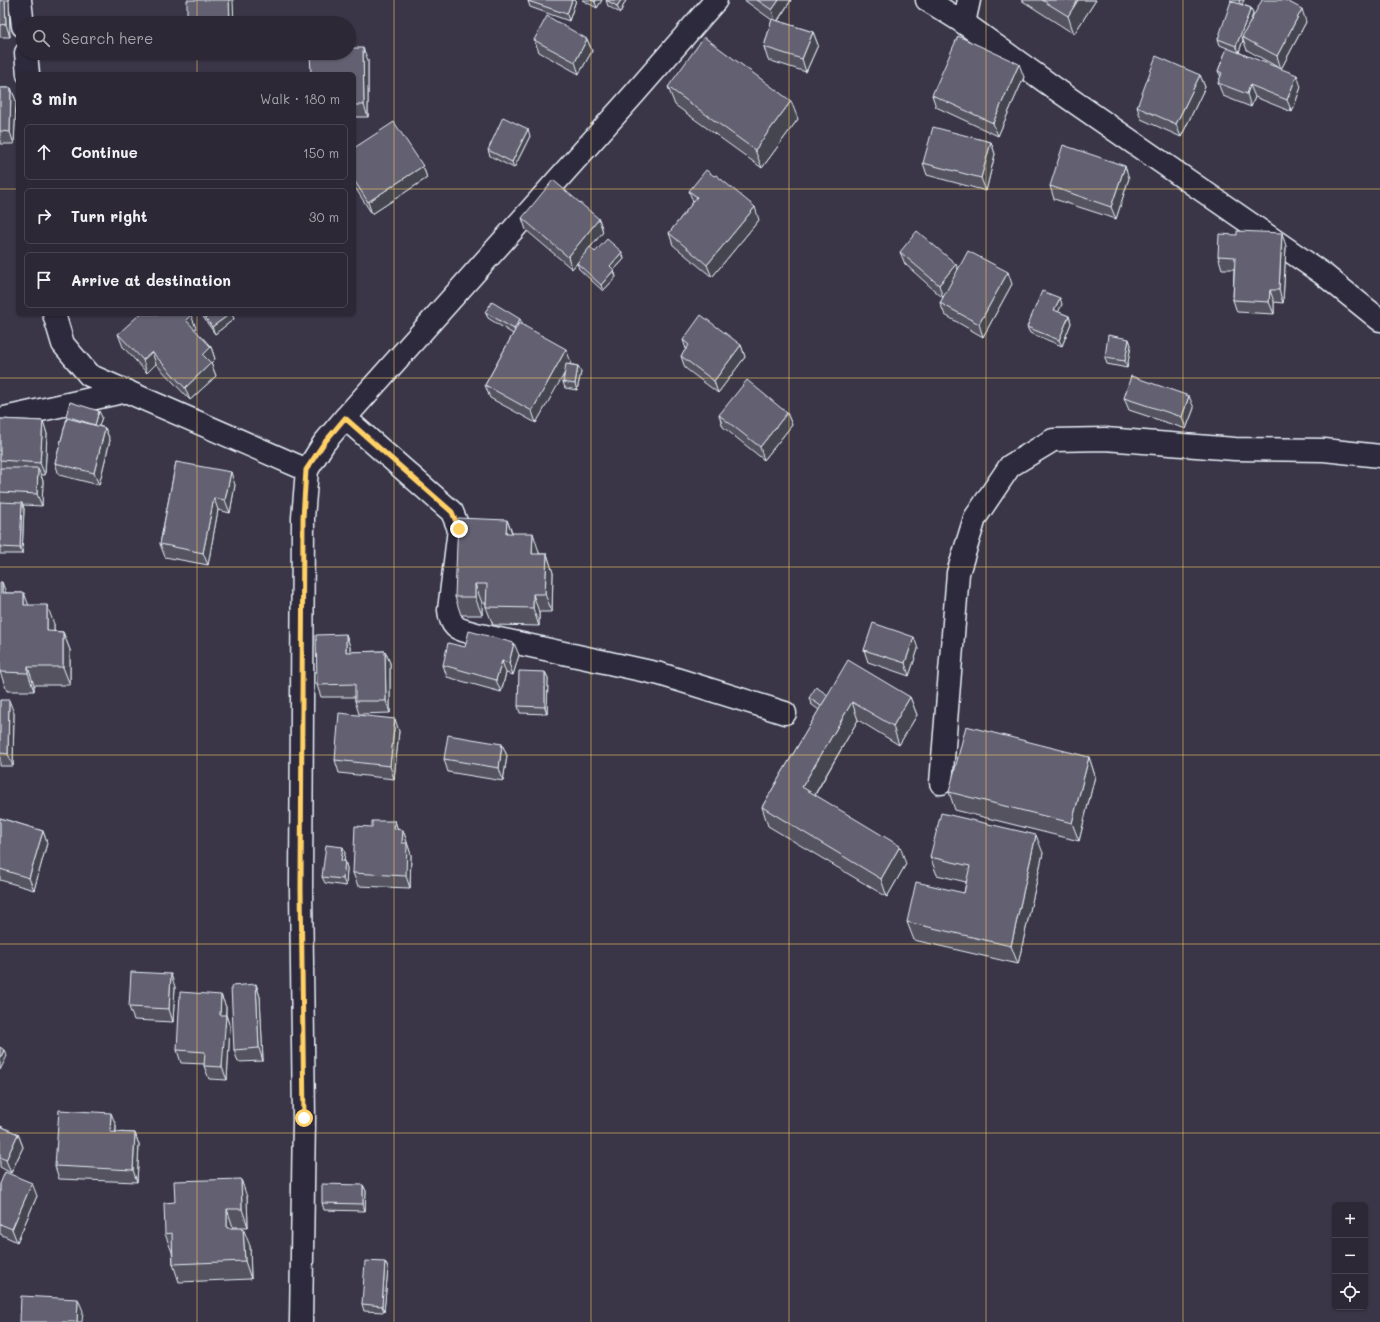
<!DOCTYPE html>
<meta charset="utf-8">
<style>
body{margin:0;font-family:Mali,sans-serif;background:#34303e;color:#f1f3f6}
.controls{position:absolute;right:12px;bottom:12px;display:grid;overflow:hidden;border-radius:6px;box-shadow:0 1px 3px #0004}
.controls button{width:36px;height:36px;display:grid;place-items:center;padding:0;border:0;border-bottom:1px solid #484451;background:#2c2836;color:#f1f3f6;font:20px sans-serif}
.stop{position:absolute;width:12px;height:12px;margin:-9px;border:3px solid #ffd166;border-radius:50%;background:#fff}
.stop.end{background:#ffd166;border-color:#fff;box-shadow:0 1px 4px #0008}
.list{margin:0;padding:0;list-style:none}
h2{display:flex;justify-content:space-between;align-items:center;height:52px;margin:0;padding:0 16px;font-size:17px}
h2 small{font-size:13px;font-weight:400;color:#a6a6ad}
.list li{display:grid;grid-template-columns:26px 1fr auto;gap:12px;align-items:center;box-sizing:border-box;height:56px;margin:0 8px 8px;padding:0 8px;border:1px solid #484451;border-radius:6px}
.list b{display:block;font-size:15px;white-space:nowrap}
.list em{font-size:13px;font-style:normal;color:#a6a6ad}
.icon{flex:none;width:22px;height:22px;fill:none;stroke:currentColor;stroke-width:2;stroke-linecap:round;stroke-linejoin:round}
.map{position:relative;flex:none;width:1380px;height:1322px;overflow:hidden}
.search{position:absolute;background:#2c2836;box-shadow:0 1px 3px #0004;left:16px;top:16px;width:340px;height:44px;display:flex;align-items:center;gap:10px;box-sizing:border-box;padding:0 14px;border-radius:22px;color:#a6a6ad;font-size:15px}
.panel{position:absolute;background:#2c2836;box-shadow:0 1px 3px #0004;left:16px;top:72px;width:340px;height:244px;border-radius:6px}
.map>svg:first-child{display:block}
</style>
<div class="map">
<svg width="1380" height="1322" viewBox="0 0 1380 1322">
<rect width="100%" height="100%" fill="#3a3648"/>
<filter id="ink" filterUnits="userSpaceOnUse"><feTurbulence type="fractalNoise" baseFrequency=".025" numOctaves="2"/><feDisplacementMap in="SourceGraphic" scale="8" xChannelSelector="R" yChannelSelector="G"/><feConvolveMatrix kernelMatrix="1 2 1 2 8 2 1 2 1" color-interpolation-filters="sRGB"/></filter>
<g filter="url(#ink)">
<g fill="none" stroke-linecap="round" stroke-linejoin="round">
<g stroke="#e8f1f8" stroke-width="25">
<g id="minor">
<polyline points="20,0 23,26"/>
<polyline points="927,0 964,23 1060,92 1323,274 1380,320"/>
<polyline points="964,23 969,0"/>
<polyline points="26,53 28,74"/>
<polyline points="54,314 63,344 89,375 307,470"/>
<path d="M345,418L452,512L459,529L449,610C451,630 459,629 476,634L660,674L785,713"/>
<polyline points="0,419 127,391"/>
<polyline points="941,783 958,573 975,518 1010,466 1053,440 1105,439 1235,449 1324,450 1380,456"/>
<polyline points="301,1322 304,1118 301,889 303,518 307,470 324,443 345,418 635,93 716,0"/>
</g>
</g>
<use href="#minor" stroke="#2f2a3d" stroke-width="22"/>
</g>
<g fill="#555361" stroke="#e8f1f8">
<polygon points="0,0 10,37 0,37"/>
<polygon points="576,0 569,21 530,7 528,1"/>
<polygon points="582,0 602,0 597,8"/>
<polygon points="606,0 626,0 620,13 608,6"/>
<polygon points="744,0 791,0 778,21 813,32 818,45 806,72 768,60 764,47 772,20"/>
<polygon points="1021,0 1096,0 1074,34"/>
<polygon points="1230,0 1244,0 1241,4 1251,8 1253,14 1249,26 1306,22 1281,69 1247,50 1243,40 1239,52 1301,87 1292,112 1255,97 1251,107 1223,96 1218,83 1221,77 1218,71 1227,48 1220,45 1218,39 1234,2"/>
<polygon points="587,39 592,51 579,74 539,52 534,40"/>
<polygon points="368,60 368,117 354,117 354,74"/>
<polygon points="1200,75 1205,87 1181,137 1141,119 1137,107"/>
<polygon points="1024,77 998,136 936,107 932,95"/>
<polygon points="668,87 798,119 762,168 675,105"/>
<polygon points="0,88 11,88 16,101 14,144 0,144"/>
<polygon points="530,136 514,168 490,156 488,150"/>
<polygon points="991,142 995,154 986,191 927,175 923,163"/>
<polygon points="354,148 423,166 427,178 372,214 354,186"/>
<polygon points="714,176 759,220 712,277 673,245 669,233 693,202 689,191"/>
<polygon points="1129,178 1116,219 1054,199 1050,186"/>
<polygon points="522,218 599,219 603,232 588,250 595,252 622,252 624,259 614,270 616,277 603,291 579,269 577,263 572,269 526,230"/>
<polygon points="1286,246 1283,303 1274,302 1274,314 1237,312 1233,300 1234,269 1222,269 1218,256"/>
<polygon points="900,252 958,270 1012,284 983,337 945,315 940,303 943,298 905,264"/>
<polygon points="1062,304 1058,312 1069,316 1071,323 1062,346 1030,333 1027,327"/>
<polygon points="485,312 523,325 571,362 569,364 578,366 581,372 577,390 565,388 563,382 564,373 536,423 490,398 485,385 513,334 488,318"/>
<polygon points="201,314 232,314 234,319 215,334"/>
<polygon points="196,328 194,329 211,347 215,359 211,363 216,376 190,400 156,364 147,373 123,347 118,334"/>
<polygon points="1129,339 1131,345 1127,368 1107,364 1105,358"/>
<polygon points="683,340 741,345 745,357 718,393 685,368 681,356 686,349"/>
<polygon points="1124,398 1194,408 1186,429 1129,410"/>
<polygon points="787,413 792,425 764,460 723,427 719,415"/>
<polygon points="66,416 102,417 99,426 105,428 110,440 99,485 59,475 55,463 67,418"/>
<polygon points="0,419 43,421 47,434 45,475 41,475 43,481 42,506 23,505 24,509 22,554 0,554"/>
<polygon points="176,462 235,485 230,513 218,510 208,565 165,557 160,544"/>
<polygon points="507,520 512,533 539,552 539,554 547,554 553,573 552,612 539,612 539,626 493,625 486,607 486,603 482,603 482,615 461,615 455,597"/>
<polygon points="6,593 24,593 28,605 54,624 54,631 63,632 70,650 70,685 34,685 34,691 7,691 0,672"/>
<polygon points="346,634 350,647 350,652 385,651 390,663 390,713 359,714 355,701 355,697 321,697 317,685"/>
<polygon points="918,649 909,676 868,662 864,650"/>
<polygon points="519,655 513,675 506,673 501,692 447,677 443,665"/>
<polygon points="545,672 548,678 547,714 520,713 518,706"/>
<polygon points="828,695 910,697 917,715 899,745 858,720 815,795 906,864 887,897 768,826 762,807 819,710 811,704 809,698"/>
<polygon points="0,700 14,713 13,766 0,766"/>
<polygon points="399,731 394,779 339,773 335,760"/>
<polygon points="502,744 507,756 503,781 448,772 444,759"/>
<polygon points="1089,757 1095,776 1079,841 955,810 949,792"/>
<polygon points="0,818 43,831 47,843 34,890 0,880"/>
<polygon points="395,821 398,830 403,830 411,855 410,888 358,886 353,873 372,827"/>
<polygon points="345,853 344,861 345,861 347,868 346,886 325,883 322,877"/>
<polygon points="1043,853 1018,964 914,940 907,922 964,893 966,882 937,875 930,857"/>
<polygon points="256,984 260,997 263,1061 238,1062 234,1050"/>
<polygon points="175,987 173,1022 134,1020 129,1007"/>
<polygon points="221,995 226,1007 226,1015 230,1027 227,1080 209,1079 204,1066 205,1064 181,1063 177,1050"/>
<polygon points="116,1125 116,1132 135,1133 139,1145 137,1182 59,1179 55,1166"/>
<polygon points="0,1126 18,1134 23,1147 11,1173 0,1167"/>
<polygon points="0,1184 37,1196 17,1242 0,1234"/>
<polygon points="363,1185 366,1191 365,1211 324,1210 322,1203"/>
<polygon points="247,1197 248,1227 233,1227 233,1228 250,1246 251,1279 179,1282 173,1264 172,1252 165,1234"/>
<polygon points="385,1262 388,1268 384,1312 364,1311 362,1304"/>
</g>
<g fill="#45444f" stroke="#e8f1f8">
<polygon points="5,0 9,0 10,37 6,24"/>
<polygon points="229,0 233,0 234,23 230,23"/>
<polygon points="572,0 576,0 569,21 567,14"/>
<polygon points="596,0 602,0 597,8 595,2"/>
<polygon points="621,0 626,0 620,13 617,6"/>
<polygon points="779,0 791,0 776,23 772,10"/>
<polygon points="1078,0 1096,0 1074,34 1068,16"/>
<polygon points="1239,0 1244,0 1241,6"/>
<polygon points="1251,8 1253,14 1244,38 1242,37 1243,40 1239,52 1236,46"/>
<polygon points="1302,9 1306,22 1281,69 1277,56"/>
<polygon points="813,32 818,45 806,72 802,59"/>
<polygon points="587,39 592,51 579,74 575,62"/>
<polygon points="363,48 368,60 368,117 364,105"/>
<polygon points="1019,64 1024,77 998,136 993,123"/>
<polygon points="1200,75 1205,87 1181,137 1176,124"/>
<polygon points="1297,75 1301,87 1292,112 1287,100"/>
<polygon points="1250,85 1255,97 1251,107 1247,94"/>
<polygon points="11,88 16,101 14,144 10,132"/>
<polygon points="791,101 798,119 762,168 755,150"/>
<polygon points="528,129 530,136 514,168 512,162"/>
<polygon points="991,142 995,154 986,191 981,178"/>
<polygon points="423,166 427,178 372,214 368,202"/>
<polygon points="1125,166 1129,178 1116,219 1111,207"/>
<polygon points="755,207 759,220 712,277 707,265"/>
<polygon points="599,219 603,232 572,269 568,257"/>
<polygon points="1282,233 1286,246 1283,303 1279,290"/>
<polygon points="622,252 624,259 612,272 610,266"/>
<polygon points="956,264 961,277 943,298 939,285"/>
<polygon points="614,270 616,277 603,291 601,285"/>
<polygon points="1008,272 1012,284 983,337 979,324"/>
<polygon points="1270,290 1274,302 1274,314 1269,302"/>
<polygon points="1060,298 1062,304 1056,317 1054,310"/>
<polygon points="230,314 232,314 234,319 215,334 212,327"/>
<polygon points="191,315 196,328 190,333 186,320"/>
<polygon points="1069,316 1071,323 1062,346 1059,340"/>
<polygon points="520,319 523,325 516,336 514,329"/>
<polygon points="1129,339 1131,345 1127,368 1125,361"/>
<polygon points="741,345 745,357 718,393 714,381"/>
<polygon points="211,347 215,359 207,367 203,355"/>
<polygon points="566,349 571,362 536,423 532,411"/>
<polygon points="152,352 156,364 147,373 143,360"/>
<polygon points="211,363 216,376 190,400 185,388"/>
<polygon points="578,366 581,372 577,390 575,384"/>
<polygon points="1189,396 1194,408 1186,429 1182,417"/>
<polygon points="99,411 102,417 97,432 95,425"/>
<polygon points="787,413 792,425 764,460 760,447"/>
<polygon points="43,421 47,434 45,475 40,463"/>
<polygon points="105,428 110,440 99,485 94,473"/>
<polygon points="38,468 43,481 42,506 37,494"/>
<polygon points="231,472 235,485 230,513 225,500"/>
<polygon points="214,498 218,510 208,565 203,553"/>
<polygon points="22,503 24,509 22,554 20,548"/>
<polygon points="507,520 514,538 506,533"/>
<polygon points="533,533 539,552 539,572 532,554"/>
<polygon points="547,554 553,573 552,612 545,594"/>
<polygon points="2,582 9,601 2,593"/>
<polygon points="475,584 482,603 482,615 475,597"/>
<polygon points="24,593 31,611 24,605"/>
<polygon points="533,594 539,612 539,626 533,608"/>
<polygon points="47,605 54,624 54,650 47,631"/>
<polygon points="63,632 70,650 70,685 63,667"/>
<polygon points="346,634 350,647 350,664 346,652"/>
<polygon points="914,637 918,649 909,676 905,663"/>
<polygon points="514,643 519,655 513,675 509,663"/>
<polygon points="385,651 390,663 390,713 386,701"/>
<polygon points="502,661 506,673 501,692 496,680"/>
<polygon points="28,667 34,685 34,691 28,673"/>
<polygon points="545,672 548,678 547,714 545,707"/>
<polygon points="910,697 917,715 899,745 893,726"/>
<polygon points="9,700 14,713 13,766 8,754"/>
<polygon points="852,702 858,720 808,806 802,787"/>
<polygon points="395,719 399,731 394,779 390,766"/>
<polygon points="502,744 507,756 503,781 499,768"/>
<polygon points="1089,757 1095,776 1079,841 1072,823"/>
<polygon points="395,821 399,834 394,829"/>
<polygon points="403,830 411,855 410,888 406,876 402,843"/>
<polygon points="43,831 47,843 34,890 29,878"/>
<polygon points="1036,835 1043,853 1018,964 1011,946"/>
<polygon points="900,846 906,864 887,897 881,879"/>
<polygon points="343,847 345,853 343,868 341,861"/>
<polygon points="345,861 347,868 346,886 343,879"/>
<polygon points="171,974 175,987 173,1022 169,1009"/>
<polygon points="256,984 260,997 263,1061 259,1048"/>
<polygon points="221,995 226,1007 225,1027 226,1015 230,1027 227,1080 222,1067 220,1015"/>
<polygon points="4,1050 7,1056 0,1070 0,1059"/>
<polygon points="111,1113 116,1125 115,1144 110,1132"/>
<polygon points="135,1133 139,1145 137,1182 133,1170"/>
<polygon points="18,1134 23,1147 11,1173 6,1160"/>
<polygon points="241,1179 247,1197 248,1227 242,1209"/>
<polygon points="32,1183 37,1196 17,1242 12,1229"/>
<polygon points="363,1185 366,1191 365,1211 363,1204"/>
<polygon points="227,1209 233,1227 234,1247 227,1228"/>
<polygon points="243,1228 250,1246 251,1279 245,1261"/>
<polygon points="385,1262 388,1268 384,1312 382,1306"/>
<polygon points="78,1299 83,1311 82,1322 77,1322"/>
</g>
<g fill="#636171" stroke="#e8f1f8">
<polygon points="0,0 5,0 6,24 0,25"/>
<polygon points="187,0 229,0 230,23 187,23"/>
<polygon points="528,0 572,0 567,14 528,1"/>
<polygon points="591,0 596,0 595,2"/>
<polygon points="606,0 621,0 617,6"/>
<polygon points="757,0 779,0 772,10"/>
<polygon points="1042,0 1078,0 1068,16"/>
<polygon points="1262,0 1285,0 1302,9 1277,56 1242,37"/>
<polygon points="1231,1 1251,8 1236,46 1218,39"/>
<polygon points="547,16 587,39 575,62 534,40"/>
<polygon points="772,19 813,32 802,59 764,47"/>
<polygon points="958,36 1019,64 993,123 932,95"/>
<polygon points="704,37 791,101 755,150 668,87"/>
<polygon points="349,48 363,48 364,105 354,105 354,74 311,74 310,53 349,53"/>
<polygon points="1227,48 1297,75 1287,100 1250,85 1247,94 1218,83 1222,73 1218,71"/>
<polygon points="1156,56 1200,75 1176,124 1137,107"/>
<polygon points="0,88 11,88 10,132 0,131"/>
<polygon points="503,117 528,129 512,162 488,150"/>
<polygon points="394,122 423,166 368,202 354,180 354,148"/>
<polygon points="933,127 991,142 981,178 923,163"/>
<polygon points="1063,145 1125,166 1111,207 1050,186"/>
<polygon points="706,170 714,176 716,175 755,207 707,265 669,233 697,197 689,191"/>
<polygon points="553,180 599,219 568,257 522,218"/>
<polygon points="917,231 956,264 939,285 900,252"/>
<polygon points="1237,231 1282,233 1279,290 1270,290 1269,302 1233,300 1235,257 1218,256 1219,234 1237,235"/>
<polygon points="607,239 622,252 610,266 614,270 601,285 577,263 590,247 595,252"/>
<polygon points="968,251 1008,272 979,324 940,303"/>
<polygon points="1042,291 1060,298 1054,310 1069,316 1059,340 1027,327"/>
<polygon points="492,302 520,319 514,329 485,312"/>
<polygon points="140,314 190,314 191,315 186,320 211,347 203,355 211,363 185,388 152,352 143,360 118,334"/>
<polygon points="203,314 230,314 212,327"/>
<polygon points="701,315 741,345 714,381 681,356 689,345 683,340"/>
<polygon points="519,323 566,349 532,411 485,385"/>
<polygon points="1108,335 1129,339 1125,361 1105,358"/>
<polygon points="566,364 578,366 575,384 563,382"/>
<polygon points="1131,376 1189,396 1182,417 1124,398"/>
<polygon points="747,380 787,413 760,447 719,415"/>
<polygon points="70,402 99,411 95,425 66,416"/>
<polygon points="67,418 105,428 94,473 55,463"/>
<polygon points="0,419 43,421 40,463 0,460"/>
<polygon points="176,462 231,472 225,500 214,498 203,553 160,544"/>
<polygon points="0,468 38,468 37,494 0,492"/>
<polygon points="0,502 22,503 20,548 0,547"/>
<polygon points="458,518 507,520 506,533 533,533 532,554 547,554 545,594 533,594 533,608 486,607 487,584 475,584 475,597 455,597"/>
<polygon points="0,582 2,582 2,593 24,593 24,605 47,605 47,631 63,632 63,667 28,667 28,673 0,672"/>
<polygon points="873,623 914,637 905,663 864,650"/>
<polygon points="469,631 514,643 509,663 502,661 496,680 443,665 448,643 465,647"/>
<polygon points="346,634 346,652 385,651 386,701 355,701 355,684 317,685 316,635"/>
<polygon points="848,660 910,697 893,726 852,702 802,787 900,846 881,879 762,807"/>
<polygon points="519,671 545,672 545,707 518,706"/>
<polygon points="816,687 828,695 821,706 809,698"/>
<polygon points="0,700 9,700 8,754 0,753"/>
<polygon points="339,713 395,719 390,766 335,760"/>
<polygon points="966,726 1089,757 1072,823 949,792"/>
<polygon points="448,735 502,744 499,768 444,759"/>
<polygon points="941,813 1036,835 1011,946 907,922 916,882 964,893 970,866 930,857"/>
<polygon points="0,818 43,831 29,878 0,869"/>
<polygon points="372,821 395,821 394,829 403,830 402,843 407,843 406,876 353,873 355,826 372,827"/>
<polygon points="326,845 343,847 341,861 345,861 343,879 322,877"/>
<polygon points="131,972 171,974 169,1009 129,1007"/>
<polygon points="256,984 259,1048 234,1050 231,986"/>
<polygon points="180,992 221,995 220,1015 226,1015 222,1067 204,1066 205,1052 177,1050"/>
<polygon points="0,1047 4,1050 0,1059"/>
<polygon points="59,1110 111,1113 110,1132 135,1133 133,1170 55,1166"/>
<polygon points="0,1126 18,1134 6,1160 0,1157"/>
<polygon points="5,1172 32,1183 12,1229 0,1224 0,1184"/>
<polygon points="241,1179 242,1209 227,1209 227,1228 243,1228 245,1261 173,1264 172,1233 165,1234 164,1203 175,1202 174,1181"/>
<polygon points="322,1184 363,1185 363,1204 322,1203"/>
<polygon points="365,1261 385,1262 382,1306 362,1304"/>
<polygon points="21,1296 78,1299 77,1322 20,1322"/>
</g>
</g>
<g fill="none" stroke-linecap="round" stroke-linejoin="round" filter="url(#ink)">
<polyline stroke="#ffd166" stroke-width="5" points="304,1118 301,889 303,518 306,470 324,443 345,418 452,512 459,529"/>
</g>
<path fill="none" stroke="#ffd166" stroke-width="1" stroke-opacity="0.55" d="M197,0V23M394,0V1322M591,0V1322M789,0V1322M986,0V1322M1183,0V1322M197,53V74M0,189H18M354,189H1380M197,314V1322M0,378H1380M0,567H1380M0,755H1380M0,944H1380M0,1133H1380"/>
</svg>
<div class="controls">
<button>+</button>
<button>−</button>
<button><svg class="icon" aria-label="locate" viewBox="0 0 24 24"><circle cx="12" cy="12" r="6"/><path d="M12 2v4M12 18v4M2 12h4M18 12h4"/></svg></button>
</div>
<div class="stop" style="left:304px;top:1118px"></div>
<div class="stop end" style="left:459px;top:529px"></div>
<div class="search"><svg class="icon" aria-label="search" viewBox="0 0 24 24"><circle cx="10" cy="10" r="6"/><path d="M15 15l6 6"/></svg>Search here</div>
<section class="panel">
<h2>3 min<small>Walk · 180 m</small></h2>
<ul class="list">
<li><svg class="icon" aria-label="ahead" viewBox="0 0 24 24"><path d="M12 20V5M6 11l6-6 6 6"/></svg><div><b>Continue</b></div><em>150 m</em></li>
<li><svg class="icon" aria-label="right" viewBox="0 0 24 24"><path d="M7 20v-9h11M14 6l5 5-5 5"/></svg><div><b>Turn right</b></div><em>30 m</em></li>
<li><svg class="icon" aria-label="arrive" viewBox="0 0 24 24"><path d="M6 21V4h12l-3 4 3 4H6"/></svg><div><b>Arrive at destination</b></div></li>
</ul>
</section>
</div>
